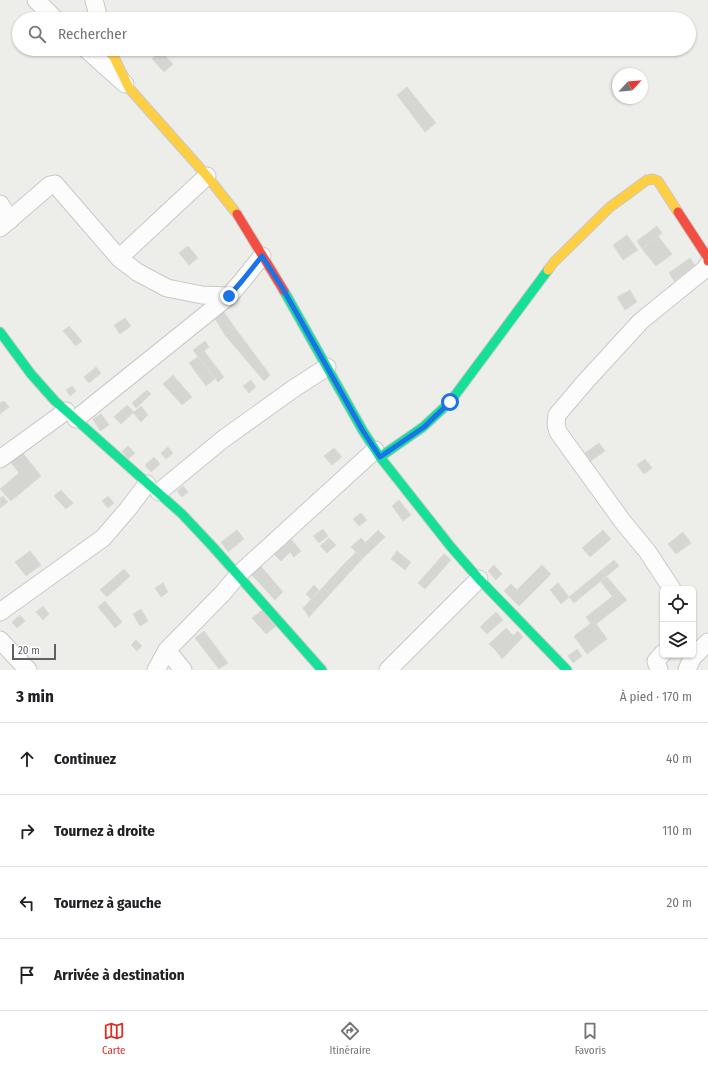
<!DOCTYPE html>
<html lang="fr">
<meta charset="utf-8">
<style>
body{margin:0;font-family:"Fira Sans Condensed",sans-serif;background:#f2f2f2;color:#202124}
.controls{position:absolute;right:12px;bottom:12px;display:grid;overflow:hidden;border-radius:6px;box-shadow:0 1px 3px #0004}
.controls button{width:36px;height:36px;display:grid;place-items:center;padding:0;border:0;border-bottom:1px solid #e0e0e0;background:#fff;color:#202124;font:20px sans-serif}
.compass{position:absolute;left:612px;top:68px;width:36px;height:36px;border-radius:50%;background:#fff;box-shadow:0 1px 3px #0004;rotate:64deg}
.scale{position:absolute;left:12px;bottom:10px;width:44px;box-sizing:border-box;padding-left:4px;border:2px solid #5e6166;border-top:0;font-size:11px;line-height:14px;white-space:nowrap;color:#5e6166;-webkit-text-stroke:3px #fff;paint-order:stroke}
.stop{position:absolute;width:12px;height:12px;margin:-9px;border:3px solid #1a73e8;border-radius:50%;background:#fff}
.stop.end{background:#1a73e8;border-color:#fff;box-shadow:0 1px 4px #0008}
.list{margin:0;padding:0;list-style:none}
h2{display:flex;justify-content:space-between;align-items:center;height:52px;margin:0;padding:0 16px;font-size:17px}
h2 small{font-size:13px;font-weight:400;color:#757577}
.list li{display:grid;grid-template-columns:26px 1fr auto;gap:12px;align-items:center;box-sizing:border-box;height:72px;padding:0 16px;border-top:1px solid #e0e0e0}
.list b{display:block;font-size:15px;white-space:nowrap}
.list em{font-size:13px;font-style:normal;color:#757577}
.icon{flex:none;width:22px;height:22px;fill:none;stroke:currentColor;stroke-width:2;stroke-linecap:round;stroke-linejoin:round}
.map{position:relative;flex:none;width:708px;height:670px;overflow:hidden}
.search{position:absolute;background:#fff;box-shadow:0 1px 3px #0004;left:12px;right:12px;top:12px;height:44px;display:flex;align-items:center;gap:10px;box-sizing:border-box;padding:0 14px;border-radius:22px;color:#757577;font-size:15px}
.sheet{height:340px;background:#fff}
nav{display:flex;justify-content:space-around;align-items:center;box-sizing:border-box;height:56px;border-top:1px solid #e0e0e0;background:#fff;font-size:11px;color:#757577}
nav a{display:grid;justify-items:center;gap:2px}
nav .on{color:#d93025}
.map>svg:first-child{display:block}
</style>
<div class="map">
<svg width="708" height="670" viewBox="0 0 708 670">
<rect width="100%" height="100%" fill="#edede9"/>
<g fill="#d5d5d2" stroke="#dcdbd8">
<polygon points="161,51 173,64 164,72 152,59"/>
<polygon points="407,87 436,123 425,132 397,95"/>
<polygon points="657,226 662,233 642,249 637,241"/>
<polygon points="627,235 638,250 623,260 613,245"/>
<polygon points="658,236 672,254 656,266 642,249"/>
<polygon points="188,246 198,258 189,265 179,253"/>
<polygon points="690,258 695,265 674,281 669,273"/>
<polygon points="630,290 637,302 625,310 617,297"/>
<polygon points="223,311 235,328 225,335 214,317"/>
<polygon points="125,318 131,326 120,334 114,325"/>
<polygon points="69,326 82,341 76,346 63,331"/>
<polygon points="235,328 270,375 264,381 225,335"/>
<polygon points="205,341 209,347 204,351 224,377 218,382 193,350"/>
<polygon points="198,357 215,379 206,386 189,363"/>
<polygon points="96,367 101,373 89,383 84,377"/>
<polygon points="173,375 192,397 182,405 163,384"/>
<polygon points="251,380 256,387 249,393 243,386"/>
<polygon points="72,386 76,391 70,396 66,390"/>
<polygon points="147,390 151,394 136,408 132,403"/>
<polygon points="4,401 9,407 0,414 0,403"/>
<polygon points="127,405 134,412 121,424 114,417"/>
<polygon points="141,406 148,415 141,422 133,413"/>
<polygon points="101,414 109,425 100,431 93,419"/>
<polygon points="599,443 605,451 591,461 585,453"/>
<polygon points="128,446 135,453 128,459 122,451"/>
<polygon points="168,447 173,453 166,459 161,453"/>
<polygon points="334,448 342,457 332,465 324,456"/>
<polygon points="21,451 41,476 11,501 0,489 19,473 10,461"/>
<polygon points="154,457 160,464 151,472 145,465"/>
<polygon points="645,459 652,468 644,474 637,465"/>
<polygon points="183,486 188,492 182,497 177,491"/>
<polygon points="61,490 73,503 66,509 54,496"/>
<polygon points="3,496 8,502 0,508 0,498"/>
<polygon points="108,496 114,503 108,508 102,501"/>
<polygon points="399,500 411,515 403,521 392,506"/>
<polygon points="361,513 367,520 359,526 353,519"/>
<polygon points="323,529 328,536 319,543 313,536"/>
<polygon points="237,530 244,539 228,552 221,542"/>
<polygon points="378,530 385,537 363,558 356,552"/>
<polygon points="603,530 611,539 590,557 582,548"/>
<polygon points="683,532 691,543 676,554 668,544"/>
<polygon points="289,537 301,551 294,557 290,552 281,561 273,553"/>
<polygon points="329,538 336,545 327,553 320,546"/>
<polygon points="361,538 366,543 356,552 351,547"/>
<polygon points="30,551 41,565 26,576 15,562"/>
<polygon points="397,551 411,562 405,570 391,559"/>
<polygon points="356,552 363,558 350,572 343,565"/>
<polygon points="444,554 451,560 425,589 418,583"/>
<polygon points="614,560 619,566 574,603 569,597"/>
<polygon points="258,563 283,592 275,600 249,572"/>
<polygon points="343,565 350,572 330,594 323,587"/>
<polygon points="494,565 502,574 496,580 488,571"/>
<polygon points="542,565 551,574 519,606 504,591 511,584 517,590"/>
<polygon points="124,569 130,576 107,597 100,590"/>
<polygon points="607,577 619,591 613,597 601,582"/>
<polygon points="163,583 168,592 161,597 155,588"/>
<polygon points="558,583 569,597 561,604 550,590"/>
<polygon points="314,585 319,590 311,599 306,594"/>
<polygon points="323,587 330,594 309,617 303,608"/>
<polygon points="619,591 627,600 596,624 594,621 591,624 586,617"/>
<polygon points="105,601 122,622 115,628 98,607"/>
<polygon points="43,606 49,614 43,620 36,612"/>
<polygon points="141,609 148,621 140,626 133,614"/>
<polygon points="262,610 276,626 266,634 252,618"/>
<polygon points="496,612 503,620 487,634 480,627"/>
<polygon points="20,615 25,621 17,628 12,622"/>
<polygon points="594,621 607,639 587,654 574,636"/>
<polygon points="506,628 514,636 497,652 489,644"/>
<polygon points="204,631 228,663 219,669 195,638"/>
<polygon points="518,631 523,637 502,659 497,652"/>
<polygon points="136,640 142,646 137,651 131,645"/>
<polygon points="577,649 582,656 573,663 568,656"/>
</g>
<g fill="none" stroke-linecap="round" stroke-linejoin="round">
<g stroke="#c9c9c9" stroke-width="19">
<g id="street">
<polyline points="36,0 55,19"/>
<polyline points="94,0 99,19"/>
<polyline points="86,49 125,84"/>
<polyline points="0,204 10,220"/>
<polyline points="0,228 50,185 55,184 119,258 137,272 167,288 202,295 229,296"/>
<polyline points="119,258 207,176"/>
<polyline points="76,419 229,296 242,281 262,256"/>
<polyline points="0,459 66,411"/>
<polyline points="159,492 222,440 293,389 327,367"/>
<polyline points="672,589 647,551 623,522 558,432 556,424 557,415 585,382 641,321 705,269 708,264"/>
<polyline points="0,612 103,538 128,509 147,484"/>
<polyline points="0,640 28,670"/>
<polyline points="167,650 183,670"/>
<polyline points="156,670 167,650 223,593 238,575 375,450"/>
<polyline points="388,670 479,579"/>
<polyline points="659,670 656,661 663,653"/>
<polyline points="687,670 692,658 708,642"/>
</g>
</g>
<g stroke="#c9c9c9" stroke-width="11">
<g id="fast">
<polyline points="284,291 363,431 380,457 451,547 479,579 567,670"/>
<polyline points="0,332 31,374 55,401 182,514 213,547 322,670"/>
<polyline points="380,457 423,427 450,402 548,270"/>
</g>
</g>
<g stroke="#c9c9c9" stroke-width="11">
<g id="slow">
<polyline points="110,49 129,88 207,176 237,214"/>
<polyline points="548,270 554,262 610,207 647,180 653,179 658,181 678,212"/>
</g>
</g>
<g stroke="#c9c9c9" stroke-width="11">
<g id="jam">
<polyline points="678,212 708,258 708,261"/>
<polyline points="237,214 284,291"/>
</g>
</g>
<use href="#street" stroke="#fcfcfc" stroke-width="17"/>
<use href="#fast" stroke="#16e098" stroke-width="9"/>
<use href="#slow" stroke="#ffcf43" stroke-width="9"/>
<use href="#jam" stroke="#f24e42" stroke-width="9"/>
</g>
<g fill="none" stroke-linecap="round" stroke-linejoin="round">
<polyline stroke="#1a73e8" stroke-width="5" points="229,296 242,281 262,256 283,289 363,431 380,457 424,427 450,402"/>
</g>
</svg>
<div class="controls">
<button><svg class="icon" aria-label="locate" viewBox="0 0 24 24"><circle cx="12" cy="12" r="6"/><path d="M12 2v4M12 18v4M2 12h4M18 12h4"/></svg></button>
<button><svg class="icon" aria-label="layers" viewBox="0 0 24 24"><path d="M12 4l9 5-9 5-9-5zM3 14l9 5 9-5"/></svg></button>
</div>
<svg class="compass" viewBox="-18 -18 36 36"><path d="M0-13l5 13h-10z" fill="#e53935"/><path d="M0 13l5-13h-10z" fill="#757577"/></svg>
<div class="scale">20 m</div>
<div class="stop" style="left:450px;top:402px"></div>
<div class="stop end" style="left:229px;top:296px"></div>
<div class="search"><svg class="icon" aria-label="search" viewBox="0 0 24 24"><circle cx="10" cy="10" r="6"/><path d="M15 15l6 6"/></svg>Rechercher</div>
</div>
<section class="sheet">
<h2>3 min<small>À pied · 170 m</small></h2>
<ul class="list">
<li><svg class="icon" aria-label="ahead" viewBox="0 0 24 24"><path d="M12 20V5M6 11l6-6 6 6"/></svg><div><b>Continuez</b></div><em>40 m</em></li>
<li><svg class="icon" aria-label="right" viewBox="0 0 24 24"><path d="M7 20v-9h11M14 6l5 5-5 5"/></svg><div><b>Tournez à droite</b></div><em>110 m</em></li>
<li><svg class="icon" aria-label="left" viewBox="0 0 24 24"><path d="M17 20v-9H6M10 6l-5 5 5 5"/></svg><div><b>Tournez à gauche</b></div><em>20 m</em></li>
<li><svg class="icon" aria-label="arrive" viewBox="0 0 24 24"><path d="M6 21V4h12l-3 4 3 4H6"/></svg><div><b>Arrivée à destination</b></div></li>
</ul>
</section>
<nav>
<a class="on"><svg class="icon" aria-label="map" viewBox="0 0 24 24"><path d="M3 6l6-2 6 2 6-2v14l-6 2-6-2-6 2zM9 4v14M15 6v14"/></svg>Carte</a>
<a><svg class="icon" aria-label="directions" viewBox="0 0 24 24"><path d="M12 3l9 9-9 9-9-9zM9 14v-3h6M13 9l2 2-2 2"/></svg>Itinéraire</a>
<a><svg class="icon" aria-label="saved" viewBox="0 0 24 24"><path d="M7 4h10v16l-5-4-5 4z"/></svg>Favoris</a>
</nav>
